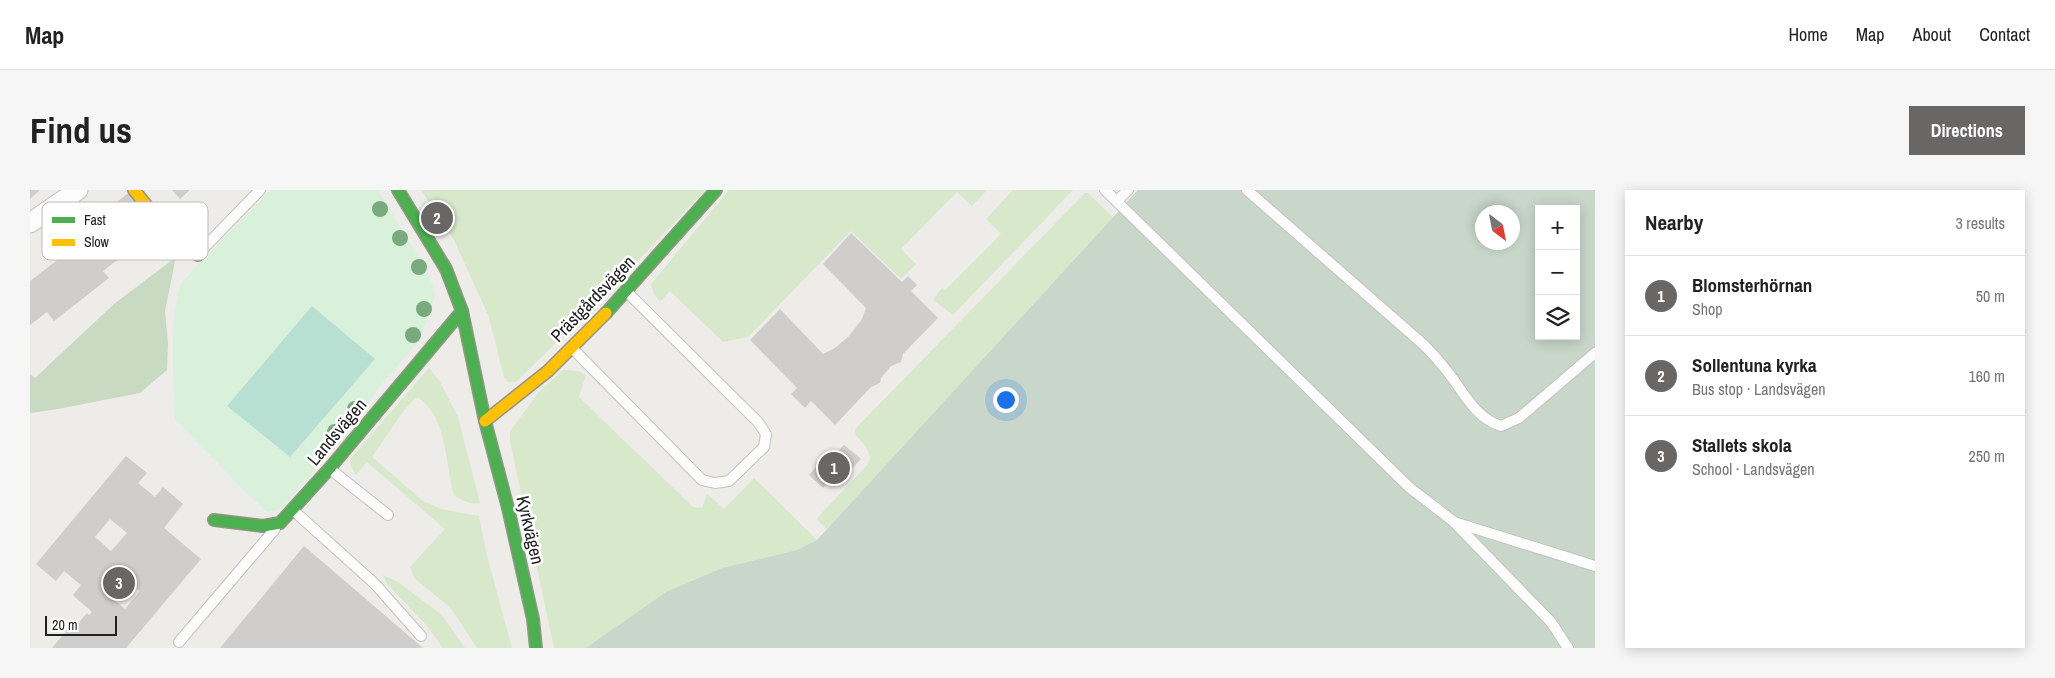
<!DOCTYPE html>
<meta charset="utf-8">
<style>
body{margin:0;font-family:"Archivo Narrow",sans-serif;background:#f6f6f6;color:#222}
.controls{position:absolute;right:15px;top:15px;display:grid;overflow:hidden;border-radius:0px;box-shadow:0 2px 12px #0003}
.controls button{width:45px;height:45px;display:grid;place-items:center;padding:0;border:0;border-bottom:1px solid #e0e0e0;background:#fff;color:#222;font:25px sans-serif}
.compass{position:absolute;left:1445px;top:15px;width:45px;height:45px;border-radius:50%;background:#fff;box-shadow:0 2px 12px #0003;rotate:148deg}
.scale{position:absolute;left:15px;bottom:12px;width:72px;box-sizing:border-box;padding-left:5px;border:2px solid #202020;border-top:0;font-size:14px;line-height:18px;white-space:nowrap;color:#202020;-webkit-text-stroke:4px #fff;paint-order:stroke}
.you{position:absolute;left:975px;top:209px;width:18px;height:18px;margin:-12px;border:4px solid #fff;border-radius:50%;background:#1a73e8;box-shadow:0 0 0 8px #1a73e833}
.badge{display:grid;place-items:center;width:32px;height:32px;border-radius:50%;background:#686766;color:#fff;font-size:16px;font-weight:700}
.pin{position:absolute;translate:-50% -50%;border:2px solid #fff;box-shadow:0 1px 5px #0006}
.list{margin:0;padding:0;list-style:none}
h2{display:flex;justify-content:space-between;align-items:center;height:65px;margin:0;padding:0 20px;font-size:21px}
h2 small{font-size:16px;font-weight:400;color:#767676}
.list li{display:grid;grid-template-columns:32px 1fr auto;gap:15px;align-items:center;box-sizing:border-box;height:80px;padding:0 20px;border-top:1px solid #e0e0e0}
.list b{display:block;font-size:19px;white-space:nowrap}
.list p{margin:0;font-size:16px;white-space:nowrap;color:#767676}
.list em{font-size:16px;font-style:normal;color:#767676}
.icon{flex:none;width:28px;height:28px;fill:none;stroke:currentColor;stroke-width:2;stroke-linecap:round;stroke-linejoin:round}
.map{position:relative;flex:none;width:1565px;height:458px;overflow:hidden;border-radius:0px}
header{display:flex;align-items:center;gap:30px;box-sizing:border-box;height:70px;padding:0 25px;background:#fff;border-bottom:1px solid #e0e0e0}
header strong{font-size:24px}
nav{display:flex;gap:28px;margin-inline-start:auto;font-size:18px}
.intro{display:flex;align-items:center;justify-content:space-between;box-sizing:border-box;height:120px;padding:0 30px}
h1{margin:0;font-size:35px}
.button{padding:12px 22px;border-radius:0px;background:#686766;color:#fff;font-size:18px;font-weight:700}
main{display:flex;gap:30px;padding:0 30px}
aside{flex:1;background:#fff;border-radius:0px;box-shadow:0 2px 12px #0003}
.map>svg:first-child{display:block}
</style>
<header>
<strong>Map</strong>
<nav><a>Home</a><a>Map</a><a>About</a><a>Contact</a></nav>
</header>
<div class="intro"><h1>Find us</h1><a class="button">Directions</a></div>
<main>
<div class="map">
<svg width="1565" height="458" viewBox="0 0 1565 458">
<rect width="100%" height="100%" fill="#edece9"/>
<g fill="#d8e8cb">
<polygon points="391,0 675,0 588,92 486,192 478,192 474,187 459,127 424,50"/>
<polygon points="699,0 957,0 942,16 927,2 871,59 886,74 871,89 821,41 718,147 693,152 640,101 630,112 624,104 621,94"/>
<polygon points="983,0 1043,0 923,125 903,110 912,98 915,100 971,44 956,29"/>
<path d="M1055,3H1058L1083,27L797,339L787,329L789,326L839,273C842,261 834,254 826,246L825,240L828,236Z"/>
<path d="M399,178L410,192L428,227L450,313C442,316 431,310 424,305C415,274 418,230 389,208H385L372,223L342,267L393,311L411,319L449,326L457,366L482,458H447L421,418L384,388L380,377L415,339L337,272L326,285L321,276L320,269Z"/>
<polygon points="533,180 548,181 556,185 549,207 663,317 672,318 677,304 694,319 724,288 787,350 767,360 692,378 636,402 556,458 524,458 480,251 480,242 483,237 509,202"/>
<polygon points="353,385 368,392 412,425 435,458 413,458 398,437 357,394"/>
</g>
<polygon fill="#c8dac1" points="146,67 135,121 138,153 137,180 110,203 28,219 0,223 0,184 5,188 84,114"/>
<path fill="#c8d7ca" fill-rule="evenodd" d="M1108,0H1565V458H556L636,402L692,378L767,360L787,350ZM1509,19H1546V146H1509ZM1452,22H1482V52H1452Z"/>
<path fill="#d9f1db" d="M240,0H348L397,82L403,95L405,106L398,129L386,154L353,193L279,287L251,319L237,322L210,297L145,229C144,187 138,132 151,93Z"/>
<polygon fill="#b8e0d2" points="282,116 345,169 260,267 197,216"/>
<g fill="#d0cecc" fill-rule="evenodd">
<polygon points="0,0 10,0 0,9"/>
<polygon points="142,0 160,0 150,9"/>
<polygon points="101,1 129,38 73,81 79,88 42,117 24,131 17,122 0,135 0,91 51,52 45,44"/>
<polygon points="821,43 872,92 878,86 887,95 881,101 908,128 873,164 871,172 861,176 851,188 850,193 841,197 805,235 781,211 775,218 761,204 767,198 720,150 750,119 793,164 805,158 819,146 832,129 836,118 793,74"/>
<polygon points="814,255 831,269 812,289 806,284 793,298 779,285 793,269 797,272"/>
<path d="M96,266L117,283L108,293L125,307L133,297L153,314L134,338L171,369L96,458H22L37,440L40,443L57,423L59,425L62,422L43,405L51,395L34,381L26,391L6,374ZM80,329L97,343L81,361L65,347ZM93,387L110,401L95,419L78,405Z"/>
<polygon points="274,356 393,458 190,458"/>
</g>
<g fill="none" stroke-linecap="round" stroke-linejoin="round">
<g stroke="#c3c3c1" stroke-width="12">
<g id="lane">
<polyline points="1075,0 1380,298 1423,331 1521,432 1538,458"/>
<path d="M1217,0L1394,155C1402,163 1410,172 1417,181C1434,202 1444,227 1471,236L1489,228L1565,163"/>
<polyline points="1087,11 1098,0"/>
<polyline points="168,64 230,0"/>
<polyline points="542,158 672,290 685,293 699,291 734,257 736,244 728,232 597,102"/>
<polyline points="300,279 358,325"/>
<polyline points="264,321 345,394 391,446"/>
<polyline points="1424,332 1565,376"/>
<polyline points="149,452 245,339"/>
</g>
</g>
<g stroke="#c3c3c1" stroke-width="21">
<polyline id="street" points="0,33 48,0"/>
</g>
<g stroke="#939682" stroke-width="14">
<g id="fast">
<polyline points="368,0 416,79 432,121 455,231 478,318 503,429 506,458"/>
<polyline points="576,123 686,0"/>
<polyline points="184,330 233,336 250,333 299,279 432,121"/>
</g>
</g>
<g stroke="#939682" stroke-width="14">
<g id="slow">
<polyline points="104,0 134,37 168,65"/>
<polyline points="455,231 518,181 576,123"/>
</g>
</g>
<use href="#lane" stroke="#fcfcfc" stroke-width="10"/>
<use href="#street" stroke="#fcfcfc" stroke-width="19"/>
<use href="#fast" stroke="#4caf50" stroke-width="11"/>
<use href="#slow" stroke="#ffc107" stroke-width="11"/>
</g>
<g fill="#77ab7d">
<circle cx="350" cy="19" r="8"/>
<circle cx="370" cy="48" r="8"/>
<circle cx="389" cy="77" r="8"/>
<circle cx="394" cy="119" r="8"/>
<circle cx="383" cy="145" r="8"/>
<circle cx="325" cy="219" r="8"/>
<circle cx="305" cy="242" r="8"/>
</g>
<g text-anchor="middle" stroke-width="5" stroke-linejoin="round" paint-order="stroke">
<g font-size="18" fill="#202020" stroke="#fff">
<text transform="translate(563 109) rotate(-46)" y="6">Prästgårdsvägen</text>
<text transform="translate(307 242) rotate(-50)" y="6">Landsvägen</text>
<text transform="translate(500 340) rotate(77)" y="6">Kyrkvägen</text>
</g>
</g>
<rect x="12" y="12" width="166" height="58" rx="8" fill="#fff" stroke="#bcbcbc" stroke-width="1"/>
<rect x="22" y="27" width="23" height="6" fill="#4caf50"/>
<rect x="22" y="49" width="23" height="7" fill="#ffc107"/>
<g font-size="14" fill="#202020">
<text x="54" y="35">Fast</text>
<text x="54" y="57">Slow</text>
</g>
</svg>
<div class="controls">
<button>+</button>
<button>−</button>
<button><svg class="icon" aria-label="layers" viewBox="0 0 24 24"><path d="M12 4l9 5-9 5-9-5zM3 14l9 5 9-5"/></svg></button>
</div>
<svg class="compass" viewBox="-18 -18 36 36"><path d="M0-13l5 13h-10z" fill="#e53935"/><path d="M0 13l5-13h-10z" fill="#767676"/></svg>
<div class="scale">20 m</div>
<div class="you"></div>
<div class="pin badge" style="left:804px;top:278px">1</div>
<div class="pin badge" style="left:407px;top:28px">2</div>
<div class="pin badge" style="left:89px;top:393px">3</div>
</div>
<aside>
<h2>Nearby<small>3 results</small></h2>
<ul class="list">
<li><span class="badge">1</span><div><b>Blomsterhörnan</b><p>Shop</p></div><em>50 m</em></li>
<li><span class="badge">2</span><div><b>Sollentuna kyrka</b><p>Bus stop · Landsvägen</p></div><em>160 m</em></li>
<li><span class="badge">3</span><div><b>Stallets skola</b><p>School · Landsvägen</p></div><em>250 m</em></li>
</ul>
</aside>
</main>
